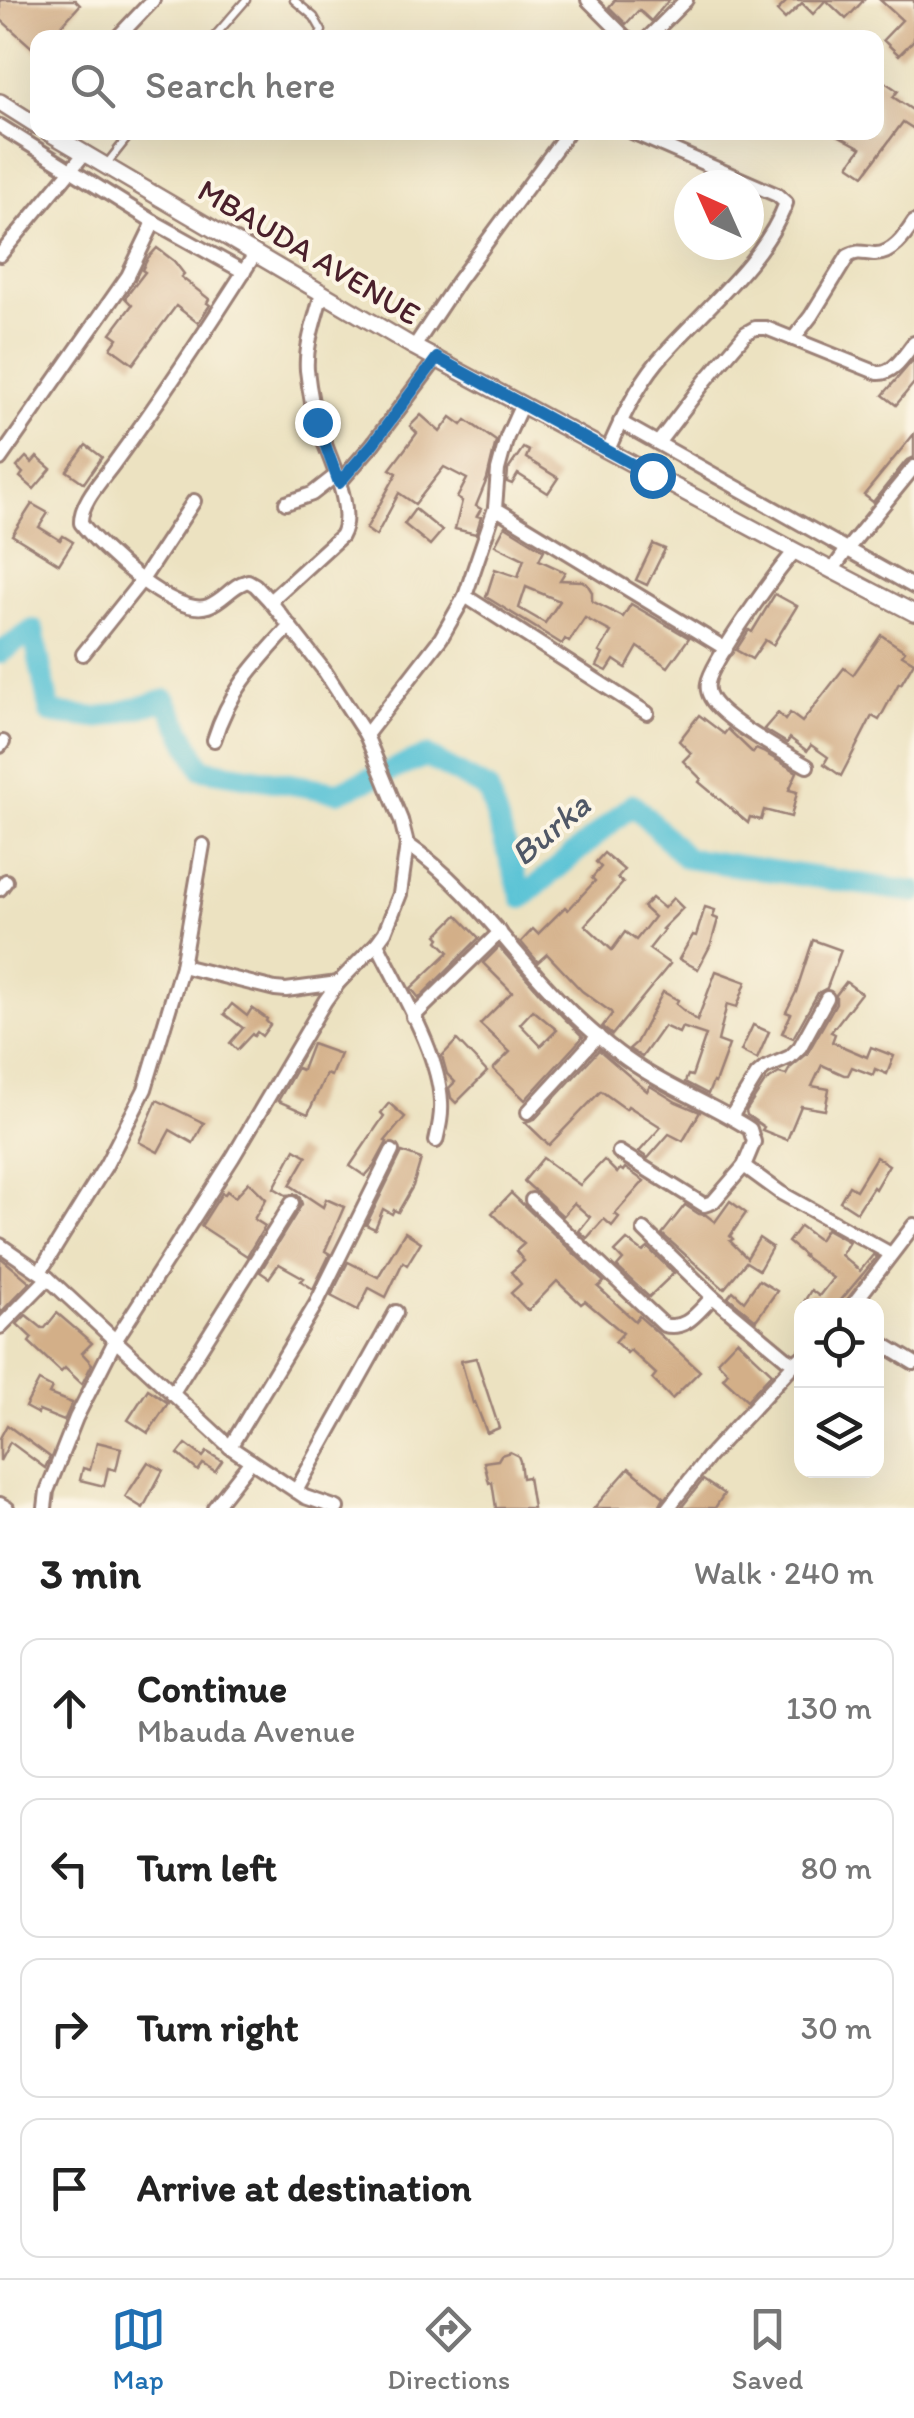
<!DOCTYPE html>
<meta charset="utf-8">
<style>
body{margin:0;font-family:Itim,sans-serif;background:#f2f2f2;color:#222}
.controls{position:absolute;right:30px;bottom:30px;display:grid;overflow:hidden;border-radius:20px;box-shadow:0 10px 40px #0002}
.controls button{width:90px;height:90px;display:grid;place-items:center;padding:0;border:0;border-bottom:2px solid #e0e0e0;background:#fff;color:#222;font:50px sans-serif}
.compass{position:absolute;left:674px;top:170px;width:90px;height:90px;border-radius:50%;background:#fff;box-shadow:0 10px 40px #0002;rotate:315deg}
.stop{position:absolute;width:30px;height:30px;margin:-22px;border:8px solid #1f6fb2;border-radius:50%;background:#fff}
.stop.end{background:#1f6fb2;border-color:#fff;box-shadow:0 2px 10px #0008}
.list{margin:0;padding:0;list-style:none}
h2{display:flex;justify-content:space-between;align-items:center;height:130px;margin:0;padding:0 40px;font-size:42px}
h2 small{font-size:32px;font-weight:400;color:#767676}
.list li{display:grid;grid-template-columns:65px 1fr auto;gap:30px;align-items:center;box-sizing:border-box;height:140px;margin:0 20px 20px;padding:0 20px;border:2px solid #e0e0e0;border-radius:20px}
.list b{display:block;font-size:38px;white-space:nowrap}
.list p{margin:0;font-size:32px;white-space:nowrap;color:#767676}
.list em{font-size:32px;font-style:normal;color:#767676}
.icon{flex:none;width:55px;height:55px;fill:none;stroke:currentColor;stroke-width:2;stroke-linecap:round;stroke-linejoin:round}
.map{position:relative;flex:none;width:914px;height:1508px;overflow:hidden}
.search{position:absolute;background:#fff;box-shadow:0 10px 40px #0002;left:30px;right:30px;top:30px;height:110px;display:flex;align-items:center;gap:25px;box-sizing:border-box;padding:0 35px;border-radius:20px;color:#767676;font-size:38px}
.sheet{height:770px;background:#fff}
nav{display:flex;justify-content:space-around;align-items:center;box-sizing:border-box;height:140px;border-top:2px solid #e0e0e0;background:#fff;font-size:28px;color:#767676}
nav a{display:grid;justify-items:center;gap:5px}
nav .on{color:#1f6fb2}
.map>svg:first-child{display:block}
</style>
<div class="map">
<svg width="914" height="1508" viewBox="0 0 914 1508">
<rect width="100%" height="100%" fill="#fcf5e5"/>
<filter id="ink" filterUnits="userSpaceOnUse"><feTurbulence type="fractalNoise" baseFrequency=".01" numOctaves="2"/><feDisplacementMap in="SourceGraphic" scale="20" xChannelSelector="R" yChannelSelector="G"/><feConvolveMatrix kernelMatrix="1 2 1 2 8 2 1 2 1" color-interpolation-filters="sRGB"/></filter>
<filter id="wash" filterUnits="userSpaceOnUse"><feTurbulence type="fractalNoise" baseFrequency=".0048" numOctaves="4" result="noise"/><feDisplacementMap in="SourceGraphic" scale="40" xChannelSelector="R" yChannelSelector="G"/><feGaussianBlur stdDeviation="2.25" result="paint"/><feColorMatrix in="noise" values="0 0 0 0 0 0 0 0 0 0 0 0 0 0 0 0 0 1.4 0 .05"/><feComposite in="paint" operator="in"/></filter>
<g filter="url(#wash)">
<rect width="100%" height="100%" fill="#ece2c1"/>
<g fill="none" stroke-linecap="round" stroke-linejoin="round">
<polyline stroke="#5ac3d6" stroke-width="22" points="0,653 33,630 50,713 99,718 166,700 202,769 338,792 426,756 488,790 522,898 633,804 686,858 914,892"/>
</g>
<g id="blocks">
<g fill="#d3af88" fill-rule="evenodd">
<polygon points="0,0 75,0 80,5 50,38 38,38 38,53 0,19"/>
<polygon points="615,0 669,0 651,21 639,10 626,24 609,7"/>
<polygon points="788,0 864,0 846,19 826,0 813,14 802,3 785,19 777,11"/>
<polygon points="880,0 914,0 914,40 899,55 883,40 902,20"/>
<polygon points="876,76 898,91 893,97 914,111 914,129 903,122 864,175 849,165 861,148 832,132 876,132"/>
<polygon points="157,248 174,261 184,274 181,277 209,299 207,303 210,305 198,323 176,306 133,364 111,348 118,338 111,333 132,305 125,298 145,272 142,270 148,258"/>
<polygon points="914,359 914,383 896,405 883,395"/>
<polygon points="421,415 440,432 451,417 462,425 466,420 496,441 487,479 476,506 481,509 477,516 481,517 476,534 455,529 462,501 457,498 467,479 444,467 415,504 399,493 376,536 366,529 397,473 390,469 417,433 410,426"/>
<polygon points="914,434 914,457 906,461 873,502 864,495"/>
<polygon points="86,445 102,457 84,483 67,471"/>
<polygon points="523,448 529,451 526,458 558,478 548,493 518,474 512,484 507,482 508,470"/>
<polygon points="26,457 32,463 37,457 51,469 34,489 20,477 23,473 17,467"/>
<polygon points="32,504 48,513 39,527 60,540 63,536 73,542 59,564 12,535"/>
<polygon points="415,509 442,531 430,545 404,524"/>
<path d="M505,526L544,550L539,560L565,572L560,580L582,581L587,584L592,592V601L623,617L631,604L689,638L668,667L638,647L626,668L614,660L607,671L597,666L603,654L599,652L611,632L585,618L569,642L565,639L562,644L486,597L495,569L518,577L524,559L495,545ZM526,587L560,601L545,623L519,608Z"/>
<polygon points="653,544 665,549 647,585 636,580"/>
<polygon points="775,594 797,606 773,645 765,640 752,659 736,650 749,630 752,632"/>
<polygon points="881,635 905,651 902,655 914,662 901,684 899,683 879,720 872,716 841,776 824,764 828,757 811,745 807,751 790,738 787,743 764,729 778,713 785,720 790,713 802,722 844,668 853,675"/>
<polygon points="699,715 724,734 728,729 753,753 756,749 763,752 797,772 789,790 797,792 791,817 764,810 761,820 750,817 748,823 699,782 701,779 683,761 691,753 679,741"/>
<polygon points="604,853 624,870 617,878 623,883 585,925 612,950 625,932 636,940 654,917 643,907 652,898 664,908 673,898 683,908 662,929 664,930 649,949 670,964 612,1035 602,1027 612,1014 611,1012 582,991 547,954 538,962 521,942 533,929 538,934 565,907 568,910 595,881 592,878 601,867 596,862"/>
<polygon points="705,907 715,910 713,917 718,919 711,944 698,969 679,959 693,935 696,936"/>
<polygon points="457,915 479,938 419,998 411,988 449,952 438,941 440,938 437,935"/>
<polygon points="813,940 841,950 827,988 818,993 793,1038 782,1033 791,1014 786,1012 796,992"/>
<path d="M499,947L544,998L583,1037L525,1100L493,1069L510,1052L480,1024L512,992L483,963ZM533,1010L557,1030L541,1046L520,1024Z"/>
<polygon points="716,971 746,982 737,1007 727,1004 718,1041 729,1045 715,1083 713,1082 708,1094 685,1082 688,1075 692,1076 706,1035 682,1027 679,1033 664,1026 642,1057 629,1049 636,1043 663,992 678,1000 676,1004 697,1021"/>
<polygon points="846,982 861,993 831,1032 835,1034 832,1042 867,1057 871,1047 894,1056 887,1074 875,1069 873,1075 852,1067 848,1075 844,1075 822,1065 812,1086 829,1089 825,1110 801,1106 787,1140 762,1130 764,1127 747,1115 746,1111 765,1082 779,1073 786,1075 790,1068 807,1054 836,1003 836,995"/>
<polygon points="232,1004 247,1016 252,1008 267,1019 266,1021 270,1025 262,1036 257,1032 254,1036 252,1034 237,1050 230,1043 243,1028 224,1014"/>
<polygon points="753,1025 769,1032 757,1059 741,1051"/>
<polygon points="457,1040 487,1072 456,1103 451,1098 449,1088 455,1082 447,1074 442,1056"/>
<polygon points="312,1044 340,1054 331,1076 326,1074 308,1114 278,1101 297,1068 302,1070"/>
<polygon points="599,1050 647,1091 650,1086 676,1102 700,1112 683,1141 669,1134 648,1158 639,1152 661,1127 628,1106 626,1109 601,1091 549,1145 525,1122 535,1119"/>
<polygon points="157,1100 204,1123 193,1143 170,1130 158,1152 139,1142"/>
<polygon points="389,1103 405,1117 385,1141 387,1142 374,1166 365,1176 350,1166 384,1116 381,1113"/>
<polygon points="295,1149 307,1156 290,1185 323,1207 326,1199 344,1207 325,1251 330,1254 313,1289 301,1281 304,1278 279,1264 269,1278 260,1272 302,1204 300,1198 296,1194 286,1195 274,1188"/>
<polygon points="402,1152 421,1159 413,1186 398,1212 394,1210 392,1214 383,1209 375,1229 366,1225"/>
<polygon points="876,1157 889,1165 875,1189 873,1187 857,1212 840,1201 849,1186 856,1190"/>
<polygon points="543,1158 580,1185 604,1160 617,1173 620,1169 623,1171 625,1168 644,1181 615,1214 619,1217 612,1226 604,1219 587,1238 579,1231 590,1217 574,1203 563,1216 524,1181"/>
<polygon points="249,1182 266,1199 254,1219 265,1226 247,1256 201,1226 222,1193 225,1194 227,1191 235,1197"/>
<polygon points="511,1193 604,1282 598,1287 635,1321 639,1316 700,1371 672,1399 652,1379 656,1374 630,1350 627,1353 615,1342 623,1333 585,1301 581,1304 557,1281 528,1311 511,1293 521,1284 511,1272 524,1261 516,1251 524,1244 492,1213"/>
<polygon points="730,1201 746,1213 730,1236 733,1239 730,1241 747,1258 759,1238 772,1247 759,1270 746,1262 724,1289 662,1234 685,1205 699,1214 706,1215 715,1222"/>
<polygon points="800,1226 819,1240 826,1229 849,1242 841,1255 860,1271 873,1255 877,1257 836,1306 802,1305 811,1290 819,1296 833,1278 803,1256 804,1255 788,1242"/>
<polygon points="405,1232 421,1242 407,1265 403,1262 386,1297 369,1288 358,1310 331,1296 348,1262 378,1277"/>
<polygon points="627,1240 643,1252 648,1248 674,1273 649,1297 617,1267 623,1260 615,1252"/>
<polygon points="0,1257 30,1282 0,1313"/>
<polygon points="759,1280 777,1291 756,1320 728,1297 733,1291 744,1301"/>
<polygon points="57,1313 92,1343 82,1353 92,1364 82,1384 65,1368 61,1372 29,1342 32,1338 17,1324 26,1315 42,1328 45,1328"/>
<polygon points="737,1340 772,1373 747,1400 723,1378 728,1372 717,1361"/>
<polygon points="476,1358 499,1428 487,1433 475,1402 473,1403 461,1361"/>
<polygon points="39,1381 52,1388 49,1394 72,1403 64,1421 39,1411 38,1414 25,1407"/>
<polygon points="148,1389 168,1403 148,1433 128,1420"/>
<polygon points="7,1425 50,1457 45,1468 10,1442 0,1461 0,1438"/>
<polygon points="97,1442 121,1448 116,1470 108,1468 104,1486 80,1480 83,1468 90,1470"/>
<polygon points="186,1444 203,1457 207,1452 222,1461 215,1471 203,1464 198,1471 178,1454"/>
<polygon points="510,1452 518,1456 520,1461 522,1478 528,1477 533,1508 496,1508 492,1482 489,1483 484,1462 498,1460 501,1455"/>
<polygon points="148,1462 163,1470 143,1508 125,1497"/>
<polygon points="629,1468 664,1497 658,1508 594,1508"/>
<polygon points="703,1480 724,1494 715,1508 681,1508"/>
</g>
</g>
</g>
<g filter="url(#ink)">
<use href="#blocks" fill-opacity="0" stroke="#9b8076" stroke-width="2.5"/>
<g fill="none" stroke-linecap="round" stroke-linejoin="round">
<g stroke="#9b8076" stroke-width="11">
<g id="service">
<polyline points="294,0 314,17 322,31 318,38"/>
<polyline points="213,38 246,0"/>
<polyline points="105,166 132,132"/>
</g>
</g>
<g stroke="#9b8076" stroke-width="18">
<g id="minor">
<polyline points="588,0 626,38"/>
<polyline points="117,38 153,0"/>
<polyline points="648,38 686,0"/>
<polyline points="0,126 154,222 244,272"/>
<polyline points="0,255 85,153"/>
<path d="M793,339L811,316L848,256C859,250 862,253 874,254C892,255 905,236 914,222"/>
<polyline points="414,347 458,281 568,132"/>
<polyline points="620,422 914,587"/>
<path d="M658,443L706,380L746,333L755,328H766L878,373C894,374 904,355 914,343"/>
<path d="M608,450C622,418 636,388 658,361C700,312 763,264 786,203L777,195L632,132"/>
<polyline points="0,459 128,276 154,222"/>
<polyline points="339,483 372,445 437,358"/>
<polyline points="286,503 312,494 335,476"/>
<polyline points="495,508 726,649"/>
<path d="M795,551C778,570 711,662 708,683C707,688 708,693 711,698C722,719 784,753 807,766"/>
<polyline points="832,571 848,548 914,467"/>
<polyline points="465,596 647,713"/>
<path d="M270,601L341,536C357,508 326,454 318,424C312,407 309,388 307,370C305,345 316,317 322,293"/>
<polyline points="83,654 142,580 194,501"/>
<polyline points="366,735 441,638 465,596 495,508 498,470 507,437 522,404"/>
<path d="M214,740C229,691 256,663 290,626"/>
<polyline points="0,746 3,742"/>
<path d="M407,844C473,889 515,958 572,1013C594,1034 617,1054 643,1070C678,1092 716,1107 750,1129L754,1142L744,1166L781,1193L891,1254"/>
<polyline points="0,889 6,881"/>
<path d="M377,943C399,989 439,1052 441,1102C442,1116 439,1128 436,1141"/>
<polyline points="182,966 275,989 286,990 338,983"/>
<polyline points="413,1017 500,932"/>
<polyline points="528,1112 598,1036"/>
<polyline points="731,1117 757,1075 765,1068 790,1057 800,1047 827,998"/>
<polyline points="619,1152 704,1205 713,1202 744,1166"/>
<path d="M532,1200L664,1325C687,1331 698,1311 713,1297L786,1358L795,1363L802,1357"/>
<polyline points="644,1230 713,1297"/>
<polyline points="0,1245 48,1278 230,1447 305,1497 337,1508"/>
<polyline points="40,1272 106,1165 145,1089 182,966 203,845"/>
<polyline points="852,1306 914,1225"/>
<polyline points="0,1327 48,1278"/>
<polyline points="876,1340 914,1363"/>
<polyline points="172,1394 292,1203"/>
<polyline points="230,1447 316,1304 392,1151"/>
<polyline points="296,1491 396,1312"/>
<polyline points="0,1504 7,1508"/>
<path d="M45,1508L47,1491L76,1418L115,1341L233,1157L325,1001L338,983L377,943L385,932L400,894L407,844L401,820L366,735L323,669L270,601L255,585L248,581C232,585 224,600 208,606C175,618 100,548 81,523C80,502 103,479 115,462C164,395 210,325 255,254"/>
<polyline points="214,1508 251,1461"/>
<polyline points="668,1508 708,1457 795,1363"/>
</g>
</g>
<g stroke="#9b8076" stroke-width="20">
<g id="tertiary">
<polyline points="0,102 38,126"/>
<polyline points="48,132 414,347 795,551 914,613"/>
</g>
</g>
<use href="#service" stroke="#fff" stroke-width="6"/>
<use href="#minor" stroke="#fff" stroke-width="12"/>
<use href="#tertiary" stroke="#fff" stroke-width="15"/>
</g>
</g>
<g fill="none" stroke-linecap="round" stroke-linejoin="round" filter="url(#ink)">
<polyline stroke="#1f6fb2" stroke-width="12" points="317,422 339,483 372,445 437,358 652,475"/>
</g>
<g text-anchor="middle" stroke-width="8" stroke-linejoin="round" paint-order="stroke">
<g font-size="32" fill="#4a1f2b" stroke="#fcf5e5">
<text transform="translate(309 252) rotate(31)" y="11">MBAUDA AVENUE</text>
</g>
<g font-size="35" font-style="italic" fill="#505867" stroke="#fcf5e5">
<text transform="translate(550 829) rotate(-40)" y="12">Burka</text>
</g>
</g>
</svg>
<div class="controls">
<button><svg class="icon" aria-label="locate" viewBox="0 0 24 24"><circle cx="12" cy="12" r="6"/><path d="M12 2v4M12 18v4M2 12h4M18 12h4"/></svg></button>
<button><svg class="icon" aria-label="layers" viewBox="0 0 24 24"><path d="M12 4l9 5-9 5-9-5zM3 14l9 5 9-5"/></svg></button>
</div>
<svg class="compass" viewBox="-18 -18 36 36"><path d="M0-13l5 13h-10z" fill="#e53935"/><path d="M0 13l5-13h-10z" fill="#767676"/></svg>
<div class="stop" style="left:652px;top:475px"></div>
<div class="stop end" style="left:317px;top:422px"></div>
<div class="search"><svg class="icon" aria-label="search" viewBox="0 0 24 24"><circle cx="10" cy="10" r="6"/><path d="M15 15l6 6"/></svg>Search here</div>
</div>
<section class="sheet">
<h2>3 min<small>Walk · 240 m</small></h2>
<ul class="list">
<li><svg class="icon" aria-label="ahead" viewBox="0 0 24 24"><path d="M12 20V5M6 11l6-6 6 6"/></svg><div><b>Continue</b><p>Mbauda Avenue</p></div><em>130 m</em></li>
<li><svg class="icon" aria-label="left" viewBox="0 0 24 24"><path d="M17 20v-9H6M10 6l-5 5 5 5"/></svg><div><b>Turn left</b></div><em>80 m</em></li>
<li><svg class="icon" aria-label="right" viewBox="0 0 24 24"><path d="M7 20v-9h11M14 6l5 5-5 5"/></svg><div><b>Turn right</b></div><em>30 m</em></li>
<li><svg class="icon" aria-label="arrive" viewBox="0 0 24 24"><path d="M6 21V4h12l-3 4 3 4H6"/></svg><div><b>Arrive at destination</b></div></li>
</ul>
</section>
<nav>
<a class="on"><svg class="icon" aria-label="map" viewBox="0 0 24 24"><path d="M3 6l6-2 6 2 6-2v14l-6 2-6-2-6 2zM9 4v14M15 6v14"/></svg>Map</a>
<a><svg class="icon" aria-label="directions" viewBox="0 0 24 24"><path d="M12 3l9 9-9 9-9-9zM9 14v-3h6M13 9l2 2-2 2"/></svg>Directions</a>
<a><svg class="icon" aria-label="saved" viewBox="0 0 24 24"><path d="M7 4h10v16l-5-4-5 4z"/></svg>Saved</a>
</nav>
